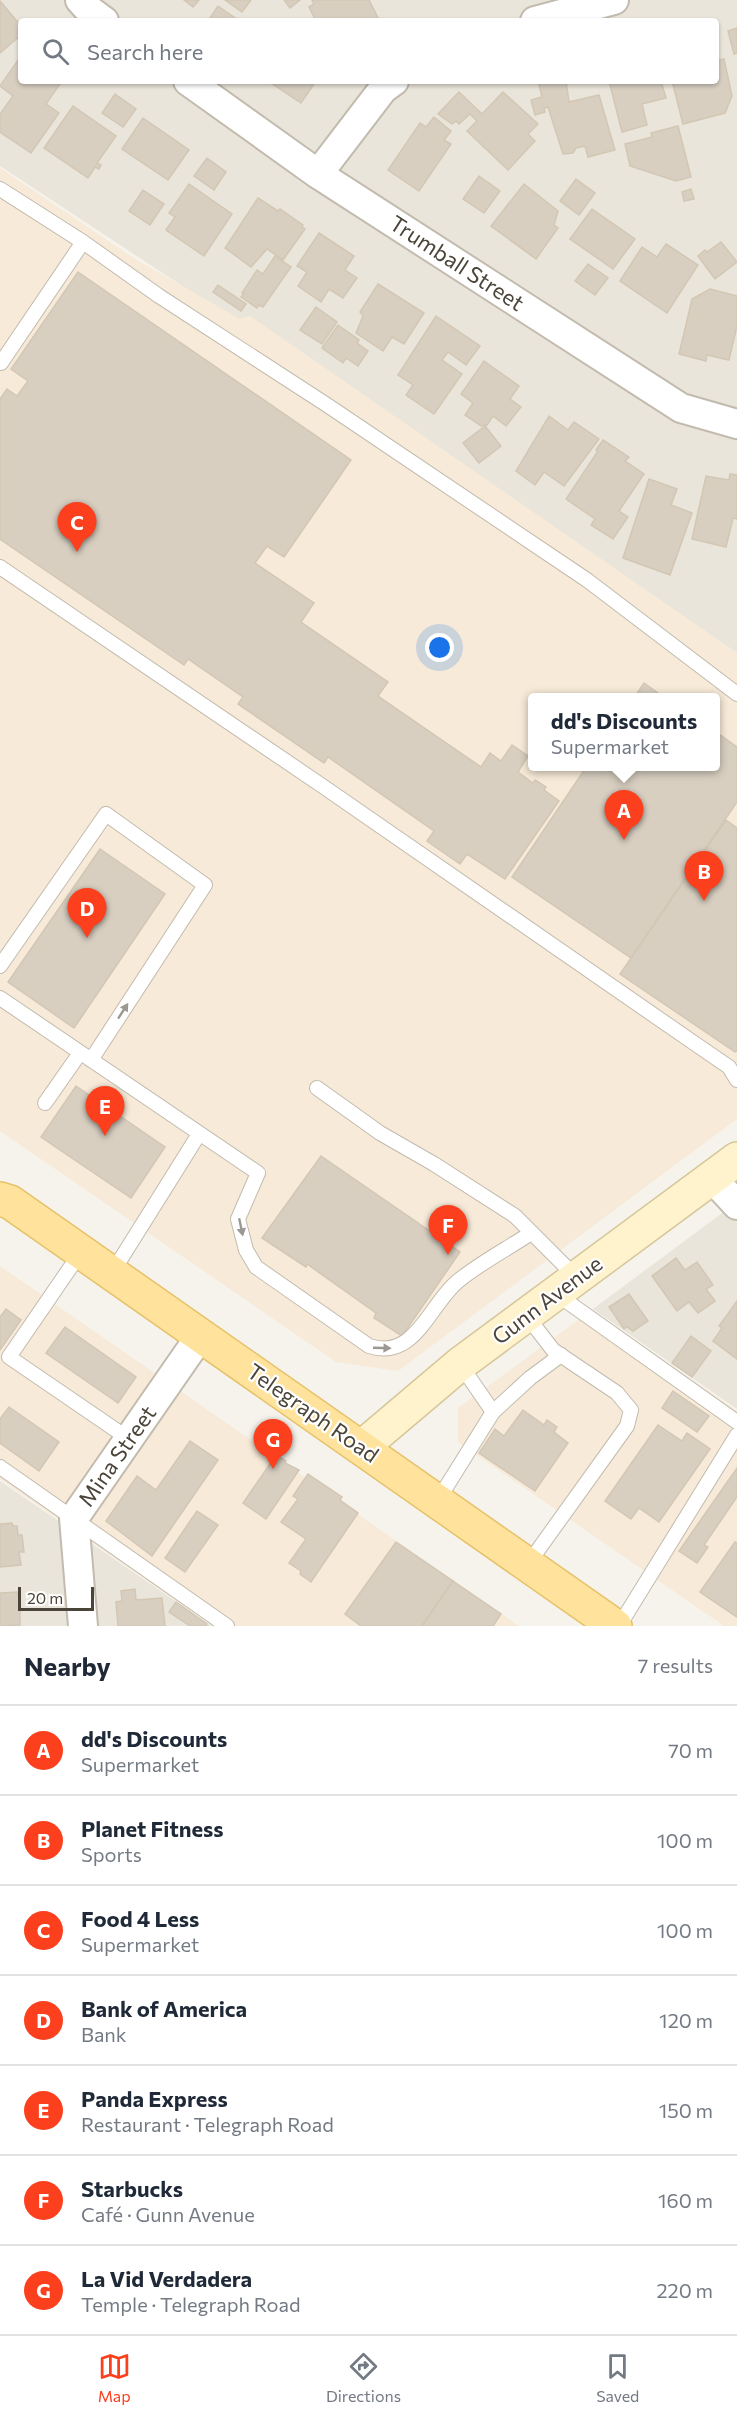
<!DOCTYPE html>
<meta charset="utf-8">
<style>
body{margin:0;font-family:Commissioner,sans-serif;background:#f6f6f7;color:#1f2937}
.scale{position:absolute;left:18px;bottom:15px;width:76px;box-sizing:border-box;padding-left:6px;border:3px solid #4b4439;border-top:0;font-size:16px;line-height:21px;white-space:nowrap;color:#4b4439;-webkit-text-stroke:4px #fff;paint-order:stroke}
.you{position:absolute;left:440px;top:648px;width:21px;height:21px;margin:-15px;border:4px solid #fff;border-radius:50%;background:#1a73e8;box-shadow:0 0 0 9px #1a73e833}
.badge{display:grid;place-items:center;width:39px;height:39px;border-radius:50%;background:#fc3f1d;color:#fff;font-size:20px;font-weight:700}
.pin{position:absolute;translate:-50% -50px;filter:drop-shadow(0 2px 3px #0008)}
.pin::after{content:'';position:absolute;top:32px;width:21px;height:18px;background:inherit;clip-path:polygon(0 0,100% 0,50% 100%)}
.popup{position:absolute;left:528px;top:693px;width:192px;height:78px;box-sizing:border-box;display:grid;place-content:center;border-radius:6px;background:#fff;filter:drop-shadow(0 2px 4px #0005);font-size:20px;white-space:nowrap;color:#747a83}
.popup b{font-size:22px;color:#1f2937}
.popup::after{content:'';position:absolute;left:50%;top:100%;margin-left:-12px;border:12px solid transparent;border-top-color:#fff}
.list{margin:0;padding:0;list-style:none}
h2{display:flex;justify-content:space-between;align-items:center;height:78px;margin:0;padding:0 24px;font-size:26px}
h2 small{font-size:20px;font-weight:400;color:#747a83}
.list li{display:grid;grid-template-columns:39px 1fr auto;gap:18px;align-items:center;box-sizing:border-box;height:90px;padding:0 24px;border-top:2px solid #e0e1e3}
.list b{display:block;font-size:22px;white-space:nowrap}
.list p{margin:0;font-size:20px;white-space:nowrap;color:#747a83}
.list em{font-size:20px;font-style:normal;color:#747a83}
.icon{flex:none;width:33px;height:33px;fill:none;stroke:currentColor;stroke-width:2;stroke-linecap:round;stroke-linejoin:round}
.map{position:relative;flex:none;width:737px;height:1626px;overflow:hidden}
.search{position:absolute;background:#fff;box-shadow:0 2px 4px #0004;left:18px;right:18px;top:18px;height:66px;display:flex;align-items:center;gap:15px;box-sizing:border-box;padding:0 21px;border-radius:6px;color:#747a83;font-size:22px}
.sheet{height:708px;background:#fff}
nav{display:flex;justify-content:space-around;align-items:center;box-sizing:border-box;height:84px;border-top:2px solid #e0e1e3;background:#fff;font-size:16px;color:#747a83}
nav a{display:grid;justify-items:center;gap:3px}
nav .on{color:#fc3f1d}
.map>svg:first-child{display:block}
</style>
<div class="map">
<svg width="737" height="1626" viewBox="0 0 737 1626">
<rect width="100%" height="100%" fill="#f6f3ec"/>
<g fill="#eae5da" fill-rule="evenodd">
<path d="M0,0H737V653L661,601L0,166ZM21,21H716V81H21Z"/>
<polygon points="737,1202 737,1409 593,1309"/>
<polygon points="0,1481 38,1507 212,1626 0,1626"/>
</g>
<g fill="#f7ead8" fill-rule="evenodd">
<path d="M0,168L137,260L240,319L250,316L737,653V1119L398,1371L336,1362L0,1131ZM532,698H716V766H532Z"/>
<polygon points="0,1266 251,1440 519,1626 213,1626 0,1479"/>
<polygon points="592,1310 737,1411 737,1626 724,1626 458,1442 458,1408"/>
</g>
<g fill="#d8cfc1" stroke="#d3c7b4" stroke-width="1.5">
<polygon points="184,0 199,0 193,7"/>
<polygon points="225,0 251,0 242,12"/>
<polygon points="284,0 300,0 290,8"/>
<polygon points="312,0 369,0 378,18 372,21 316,21 309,7 314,4"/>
<polygon points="0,1 21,26 21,35 0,53"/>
<polygon points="218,6 238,20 238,21 208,21"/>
<polygon points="737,28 737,53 734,54 728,31"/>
<polygon points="21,56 21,81 62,81 46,104 59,113 31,153 0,132 0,114 13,96 0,86"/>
<polygon points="724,59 732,96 725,113 683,124 672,81 716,81 716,61"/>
<polygon points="268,81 316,81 301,103"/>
<polygon points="538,81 566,81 569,102 599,95 615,150 588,157 585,146 576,148 573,153 563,154 548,107 544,108 545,112 535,115 531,100 542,97"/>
<polygon points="609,81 661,81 666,98 642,104 647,125 622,132"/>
<polygon points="459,92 482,114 503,92 538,124 528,134 535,141 508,170 467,131 477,121 470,114 459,124 456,121 452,124 438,114"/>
<polygon points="115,94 136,109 123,127 102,113"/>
<polygon points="73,106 116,136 97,163 101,165 99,169 95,167 88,178 44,148"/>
<polygon points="434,117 451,131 444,140 451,144 419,191 388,170 420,123 426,127"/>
<polygon points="143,118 189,150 168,180 122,149"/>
<polygon points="678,126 691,177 676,181 630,166 625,144 652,137 651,133"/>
<polygon points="207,158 226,172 214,190 194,176"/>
<polygon points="479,176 500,191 484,213 463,199"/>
<polygon points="576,179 595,193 579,215 560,201"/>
<polygon points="189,184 232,214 204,256 166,230 175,217 169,213"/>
<polygon points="524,184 558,211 554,225 558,228 536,259 491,226"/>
<polygon points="691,189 694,199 684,201 682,192"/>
<polygon points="143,190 164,204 150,225 129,211"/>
<polygon points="258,198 278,211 280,209 303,225 302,227 305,229 283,260 267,249 251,267 225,248"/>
<polygon points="592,209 635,239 613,269 570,239"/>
<polygon points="319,233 354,256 345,270 357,278 343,298 329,289 321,302 298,286 307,272 297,266"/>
<polygon points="721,242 737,262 715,279 698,256 705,250 707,252"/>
<polygon points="666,244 698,265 667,313 620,281 642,247 657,257"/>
<polygon points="275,256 291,267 263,307 259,305 257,308 241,297 244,294 242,293 257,270 263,274"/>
<polygon points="588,264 608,278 595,295 575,281"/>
<polygon points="78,272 351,460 284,557 267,546 255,563 314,603 301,622 388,682 378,696 481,767 490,753 501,761 512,745 528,756 518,772 533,783 535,780 546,787 544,790 559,801 505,879 467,854 460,864 427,841 434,831 328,757 324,763 238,704 243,697 188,659 184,665 0,539 0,399 7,389 17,396 28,381 11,369"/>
<polygon points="378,284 424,313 404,344 392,337 383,351 356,333 363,316 360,312"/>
<polygon points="218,285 246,304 241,311 213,292"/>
<polygon points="710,289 737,296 737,326 729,360 707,355 706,361 679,354 692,299"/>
<polygon points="316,307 337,322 322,344 300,330"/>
<polygon points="436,316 480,346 466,365 448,352 442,360 462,374 434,414 406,395 413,385 398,375"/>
<polygon points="338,325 359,340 357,343 368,351 358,366 346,358 343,363 322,348"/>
<polygon points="484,361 519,386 510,399 521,407 506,426 493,416 487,425 481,426 465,415 473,403 461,394"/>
<polygon points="549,416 568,430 574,422 599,439 564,486 544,472 535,485 516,471"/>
<polygon points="485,426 501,446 479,463 463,443"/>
<polygon points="603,440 629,457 625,461 644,474 619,511 628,517 613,539 591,525 595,519 566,499 598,451 596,450"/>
<polygon points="730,474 737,475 737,519 733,518 726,547 692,539 706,476 729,480"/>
<polygon points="649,479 677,489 671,505 692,513 670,575 623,558"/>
<polygon points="644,683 665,698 634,698"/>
<polygon points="716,732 737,747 737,802 631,958 512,877 587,766 716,766"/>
<polygon points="726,820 737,828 737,1051 735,1052 620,974"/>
<polygon points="100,849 165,894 74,1028 8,982"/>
<polygon points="76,1086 165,1147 131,1198 41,1137"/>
<polygon points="321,1156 460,1252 402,1336 374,1318 376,1313 307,1264 306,1267 262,1238"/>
<polygon points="676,1258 685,1270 697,1262 713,1285 706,1289 715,1301 698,1313 689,1302 677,1311 652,1276"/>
<polygon points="629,1294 648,1321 633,1331 627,1327 624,1329 609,1307"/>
<polygon points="737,1301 737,1359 713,1341 722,1328 719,1326"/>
<polygon points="6,1309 21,1320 0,1350 0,1317"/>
<polygon points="65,1327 136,1377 118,1403 46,1353"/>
<polygon points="691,1336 711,1351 692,1377 672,1363"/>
<polygon points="673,1391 709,1416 697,1432 662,1408"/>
<polygon points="9,1407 59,1442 39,1471 0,1443 0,1419"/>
<polygon points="523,1410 544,1425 547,1420 557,1427 554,1432 568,1443 535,1491 479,1453 495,1429 504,1436"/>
<polygon points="658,1425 682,1441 687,1433 710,1449 659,1522 639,1508 631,1519 605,1501"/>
<polygon points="190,1441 218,1460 152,1556 106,1521 137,1476 156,1490"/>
<polygon points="276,1455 286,1461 285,1463 299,1470 266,1519 243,1503"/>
<polygon points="737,1468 737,1497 704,1545 708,1547 697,1563 679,1551"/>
<polygon points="308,1474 342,1497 340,1500 358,1513 311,1582 300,1574 301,1571 289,1563 306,1539 281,1522 298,1499 293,1496"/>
<polygon points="197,1511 218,1525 185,1572 165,1558"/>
<polygon points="12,1523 13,1526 17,1526 18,1535 22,1535 24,1552 19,1552 21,1565 0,1567 0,1524"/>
<polygon points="396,1542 453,1581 422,1626 361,1626 345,1614"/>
<polygon points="735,1542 737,1543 737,1617 700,1592"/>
<polygon points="453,1581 501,1614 493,1626 422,1626"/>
<polygon points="135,1589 136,1600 162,1598 165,1626 118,1626 116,1602 122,1601 121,1591"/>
<polygon points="18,1592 18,1595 20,1594 20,1625 0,1626 0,1593"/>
<polygon points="176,1602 207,1624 206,1626 190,1626 169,1612"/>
</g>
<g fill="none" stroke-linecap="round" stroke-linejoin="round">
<g stroke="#c2bbae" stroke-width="16">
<g id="lane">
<polyline points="0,189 83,242 159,296 327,405 587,580 737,694"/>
<polyline points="1,363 83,242"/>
<polyline points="0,567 321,785 694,1043 729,1067 737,1080"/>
<polyline points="0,966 106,814 205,885 91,1060"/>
<path d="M0,998L258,1173L238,1219L246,1250L256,1267L369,1346C415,1361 429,1305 458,1281C480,1263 507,1249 531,1233"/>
<polyline points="317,1088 380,1133 434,1164 515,1216 576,1277"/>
<polyline points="45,1103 80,1053"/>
<polyline points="81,1252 9,1357 129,1439"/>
<polyline points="112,1273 199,1134"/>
<polyline points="555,1293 737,1422"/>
<polyline points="526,1315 553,1350 617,1393 631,1410 627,1426 528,1564"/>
<polyline points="460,1364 493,1412"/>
<polyline points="0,1467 227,1626"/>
<polyline points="438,1500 493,1412 530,1378 561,1355"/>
<polyline points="619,1626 737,1435"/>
</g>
</g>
<g stroke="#c2bbae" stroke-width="32">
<g id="street">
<polyline points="80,0 89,10 104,21"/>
<polyline points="535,21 614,0"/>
<polyline points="188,81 318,174 681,408 737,424"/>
<polyline points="318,174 383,89 394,81"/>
<polyline points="712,1178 737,1205"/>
<polyline points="83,1626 74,1518 201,1335"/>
</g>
</g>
<g stroke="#d6c79b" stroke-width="36">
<polyline id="secondary" points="362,1447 460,1364 737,1159"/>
</g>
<g stroke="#e6c16a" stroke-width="36">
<polyline id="primary" points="0,1199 10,1202 615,1626"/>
</g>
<use href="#lane" stroke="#fff" stroke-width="14"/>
<use href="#street" stroke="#fff" stroke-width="28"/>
<use href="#secondary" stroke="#fff3cd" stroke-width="33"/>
<use href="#primary" stroke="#ffe39c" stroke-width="33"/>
</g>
<defs><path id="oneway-solid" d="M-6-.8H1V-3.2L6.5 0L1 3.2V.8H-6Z" transform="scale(1.5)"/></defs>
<g fill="#9c9892">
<use href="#oneway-solid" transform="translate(123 1011) rotate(-57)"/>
<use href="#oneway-solid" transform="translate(241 1227) rotate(78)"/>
<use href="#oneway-solid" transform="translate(382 1348) rotate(2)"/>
</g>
<g text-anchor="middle" stroke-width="4.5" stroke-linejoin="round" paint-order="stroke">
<g font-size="22" fill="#4b4439" stroke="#fff">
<text transform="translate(457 263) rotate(33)" y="8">Trumball Street</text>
<text transform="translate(547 1300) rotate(-37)" y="8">Gunn Avenue</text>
<text transform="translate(313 1413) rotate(35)" y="8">Telegraph Road</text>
<text transform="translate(117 1456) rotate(-55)" y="8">Mina Street</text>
</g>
</g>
</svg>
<div class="scale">20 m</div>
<div class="you"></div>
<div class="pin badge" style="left:624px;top:840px">A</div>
<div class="popup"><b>dd's Discounts</b>Supermarket</div>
<div class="pin badge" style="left:704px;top:901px">B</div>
<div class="pin badge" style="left:77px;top:552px">C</div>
<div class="pin badge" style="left:87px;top:938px">D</div>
<div class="pin badge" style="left:105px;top:1136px">E</div>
<div class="pin badge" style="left:448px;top:1255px">F</div>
<div class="pin badge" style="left:273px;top:1469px">G</div>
<div class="search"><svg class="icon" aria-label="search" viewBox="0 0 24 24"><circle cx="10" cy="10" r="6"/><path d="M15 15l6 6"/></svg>Search here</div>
</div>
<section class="sheet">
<h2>Nearby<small>7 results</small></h2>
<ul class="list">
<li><span class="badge">A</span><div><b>dd's Discounts</b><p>Supermarket</p></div><em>70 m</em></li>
<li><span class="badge">B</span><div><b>Planet Fitness</b><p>Sports</p></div><em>100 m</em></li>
<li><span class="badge">C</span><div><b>Food 4 Less</b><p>Supermarket</p></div><em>100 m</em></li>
<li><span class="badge">D</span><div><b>Bank of America</b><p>Bank</p></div><em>120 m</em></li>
<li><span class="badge">E</span><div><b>Panda Express</b><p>Restaurant · Telegraph Road</p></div><em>150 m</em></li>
<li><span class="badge">F</span><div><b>Starbucks</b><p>Café · Gunn Avenue</p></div><em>160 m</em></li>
<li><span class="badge">G</span><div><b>La Vid Verdadera</b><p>Temple · Telegraph Road</p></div><em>220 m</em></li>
</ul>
</section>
<nav>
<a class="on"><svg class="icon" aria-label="map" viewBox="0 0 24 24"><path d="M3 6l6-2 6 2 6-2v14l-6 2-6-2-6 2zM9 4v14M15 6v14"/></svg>Map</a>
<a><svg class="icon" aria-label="directions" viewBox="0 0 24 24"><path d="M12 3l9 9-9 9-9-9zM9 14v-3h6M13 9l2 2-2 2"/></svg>Directions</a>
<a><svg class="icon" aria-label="saved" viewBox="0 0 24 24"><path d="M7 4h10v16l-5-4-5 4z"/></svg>Saved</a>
</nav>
